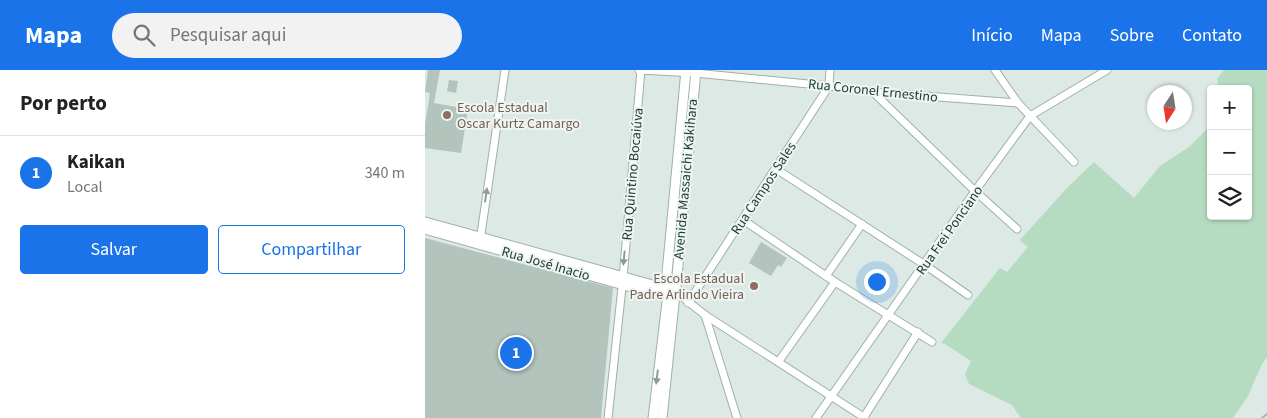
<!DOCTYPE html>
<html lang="pt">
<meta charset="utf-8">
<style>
body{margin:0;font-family:"Source Sans 3",sans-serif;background:#f2f2f2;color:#222}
.controls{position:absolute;right:15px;top:15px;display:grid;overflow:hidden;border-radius:5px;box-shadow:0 1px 4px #0004}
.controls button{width:45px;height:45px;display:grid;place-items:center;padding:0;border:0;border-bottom:1px solid #e0e0e0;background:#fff;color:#222;font:25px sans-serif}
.compass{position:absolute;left:722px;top:15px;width:45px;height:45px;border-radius:50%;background:#fff;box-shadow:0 1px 4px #0004;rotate:192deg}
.you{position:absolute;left:451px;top:211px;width:18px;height:18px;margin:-12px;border:4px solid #fff;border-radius:50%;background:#1a73e8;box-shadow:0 0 0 8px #1a73e833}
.badge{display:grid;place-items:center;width:32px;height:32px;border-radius:50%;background:#1a73e8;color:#fff;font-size:16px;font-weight:700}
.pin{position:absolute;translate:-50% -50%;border:2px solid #fff;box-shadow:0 1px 5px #0006}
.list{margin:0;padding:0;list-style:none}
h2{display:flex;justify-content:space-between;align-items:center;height:65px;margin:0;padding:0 20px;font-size:21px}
h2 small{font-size:16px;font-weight:400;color:#767676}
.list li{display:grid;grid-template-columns:32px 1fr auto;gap:15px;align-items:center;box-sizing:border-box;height:75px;padding:0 20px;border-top:1px solid #e0e0e0}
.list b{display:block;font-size:19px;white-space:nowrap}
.list p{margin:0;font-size:16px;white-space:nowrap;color:#767676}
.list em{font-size:16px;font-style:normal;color:#767676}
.actions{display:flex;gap:10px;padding:15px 20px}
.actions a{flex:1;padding:11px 0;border:1px solid #1a73e8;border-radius:5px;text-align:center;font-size:18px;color:#1a73e8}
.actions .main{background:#1a73e8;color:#fff}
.icon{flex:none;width:28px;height:28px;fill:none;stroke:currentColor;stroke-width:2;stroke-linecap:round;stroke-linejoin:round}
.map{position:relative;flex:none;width:842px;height:348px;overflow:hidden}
header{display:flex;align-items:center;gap:30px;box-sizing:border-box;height:70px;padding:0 25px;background:#1a73e8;color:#fff}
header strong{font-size:24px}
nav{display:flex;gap:28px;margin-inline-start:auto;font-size:18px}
.search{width:350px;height:45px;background:#f2f2f2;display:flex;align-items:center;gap:12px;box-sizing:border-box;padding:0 18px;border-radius:28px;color:#767676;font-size:19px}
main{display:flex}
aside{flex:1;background:#fff}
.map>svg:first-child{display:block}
</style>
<header>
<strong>Mapa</strong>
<div class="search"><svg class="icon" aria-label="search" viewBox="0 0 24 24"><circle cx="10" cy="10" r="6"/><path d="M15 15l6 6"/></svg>Pesquisar aqui</div>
<nav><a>Início</a><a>Mapa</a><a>Sobre</a><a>Contato</a></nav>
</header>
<main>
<aside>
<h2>Por perto<small></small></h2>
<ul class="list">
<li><span class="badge">1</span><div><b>Kaikan</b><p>Local</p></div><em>340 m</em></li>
</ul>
<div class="actions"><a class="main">Salvar</a><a>Compartilhar</a></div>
</aside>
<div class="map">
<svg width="842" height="348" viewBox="0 0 842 348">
<rect width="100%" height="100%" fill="#dde9e4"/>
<polygon fill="#b5dbc0" points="799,0 842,0 842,287 837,294 823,326 808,348 596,348 587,335 544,314 540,304 546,291 520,274 516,273 575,198 582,202 603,177 595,170 642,118 669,92 709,128 735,96 764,77 786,55 786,146 823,146 823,19 795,19 792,9"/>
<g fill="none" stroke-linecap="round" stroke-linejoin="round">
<polyline stroke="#84c2d0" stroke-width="2" points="837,348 842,344"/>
</g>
<g fill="#b3c4bd">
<polygon points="3,0 15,0 9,33 43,39 36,83 0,78 0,55 5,23 0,22"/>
<polygon points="24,10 33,11 31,23 22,21"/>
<polygon points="0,168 188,218 176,348 0,348"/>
<polygon points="336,172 362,188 356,197 353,195 346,206 324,193"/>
</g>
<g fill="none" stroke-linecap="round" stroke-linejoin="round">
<g stroke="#a0b0ab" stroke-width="9">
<g id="minor">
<polyline points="214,0 270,3 404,16 448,22 593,33"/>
<polyline points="570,0 593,33 649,92"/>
<polyline points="448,22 550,121 592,159"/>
<polyline points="351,99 500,195 543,225"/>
<polyline points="318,150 410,212 507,272"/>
<polyline points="55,171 80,0"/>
<polyline points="401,206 437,154"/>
<polyline points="251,222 280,245 440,348"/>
<polyline points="263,233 404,16 405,0"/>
<polyline points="280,245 312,348"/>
<polyline points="354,291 410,212"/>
<polyline points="439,347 493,262"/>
<polyline points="183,348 198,208 216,0"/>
<polyline points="391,348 550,121 605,46 682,0"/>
</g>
</g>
<g stroke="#a0b0ab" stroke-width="11">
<g id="tertiary">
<polyline points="0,152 242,219"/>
<polyline points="0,159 227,223 237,225 242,223"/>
<polyline points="243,217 242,203 261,0"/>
<polyline points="251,217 271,0"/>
<polyline points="228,348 243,224"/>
<polyline points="237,348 250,224"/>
</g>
</g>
<use href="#minor" stroke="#fff" stroke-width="7"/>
<use href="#tertiary" stroke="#fff" stroke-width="9"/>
</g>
<defs><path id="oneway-solid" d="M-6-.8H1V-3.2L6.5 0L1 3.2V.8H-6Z" transform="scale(1.25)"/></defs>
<g fill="#8f9c98">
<use href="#oneway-solid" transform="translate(61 125) rotate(-82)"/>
<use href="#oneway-solid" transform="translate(199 188) rotate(95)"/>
<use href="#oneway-solid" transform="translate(232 307) rotate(97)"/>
</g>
<g fill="#8d6e63" stroke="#edf6f2" stroke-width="2">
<circle cx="22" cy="45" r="5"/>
<circle cx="329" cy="216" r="5"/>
</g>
<g text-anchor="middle" stroke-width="4" stroke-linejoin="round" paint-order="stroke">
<g font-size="14" fill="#1f3832" stroke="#edf6f2">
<text transform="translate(448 20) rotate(6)" y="5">Rua Coronel Ernestino</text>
<text transform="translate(207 104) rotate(-85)" y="5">Rua Quintino Bocaiúva</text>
<text transform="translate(260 109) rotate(-85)" y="5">Avenida Massaichi Kakihara</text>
<text transform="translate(338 118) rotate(-57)" y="5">Rua Campos Sales</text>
<text transform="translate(524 160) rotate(-55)" y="5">Rua Frei Ponciano</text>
<text transform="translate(121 193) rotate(16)" y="5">Rua José Inacio</text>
</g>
<g font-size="14" fill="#785e54" stroke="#edf6f2" text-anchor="start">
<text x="32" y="42">Escola Estadual<tspan x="32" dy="16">Oscar Kurtz Camargo</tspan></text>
<text x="319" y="213" text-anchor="end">Escola Estadual<tspan x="319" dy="16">Padre Arlindo Vieira</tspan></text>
</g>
</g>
</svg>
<div class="controls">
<button>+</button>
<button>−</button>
<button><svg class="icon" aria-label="layers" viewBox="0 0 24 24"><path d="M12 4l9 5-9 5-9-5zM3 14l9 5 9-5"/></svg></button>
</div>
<svg class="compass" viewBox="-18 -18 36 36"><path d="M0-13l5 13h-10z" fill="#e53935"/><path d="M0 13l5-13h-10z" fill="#767676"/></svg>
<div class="you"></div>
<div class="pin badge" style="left:91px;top:283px">1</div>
</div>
</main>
